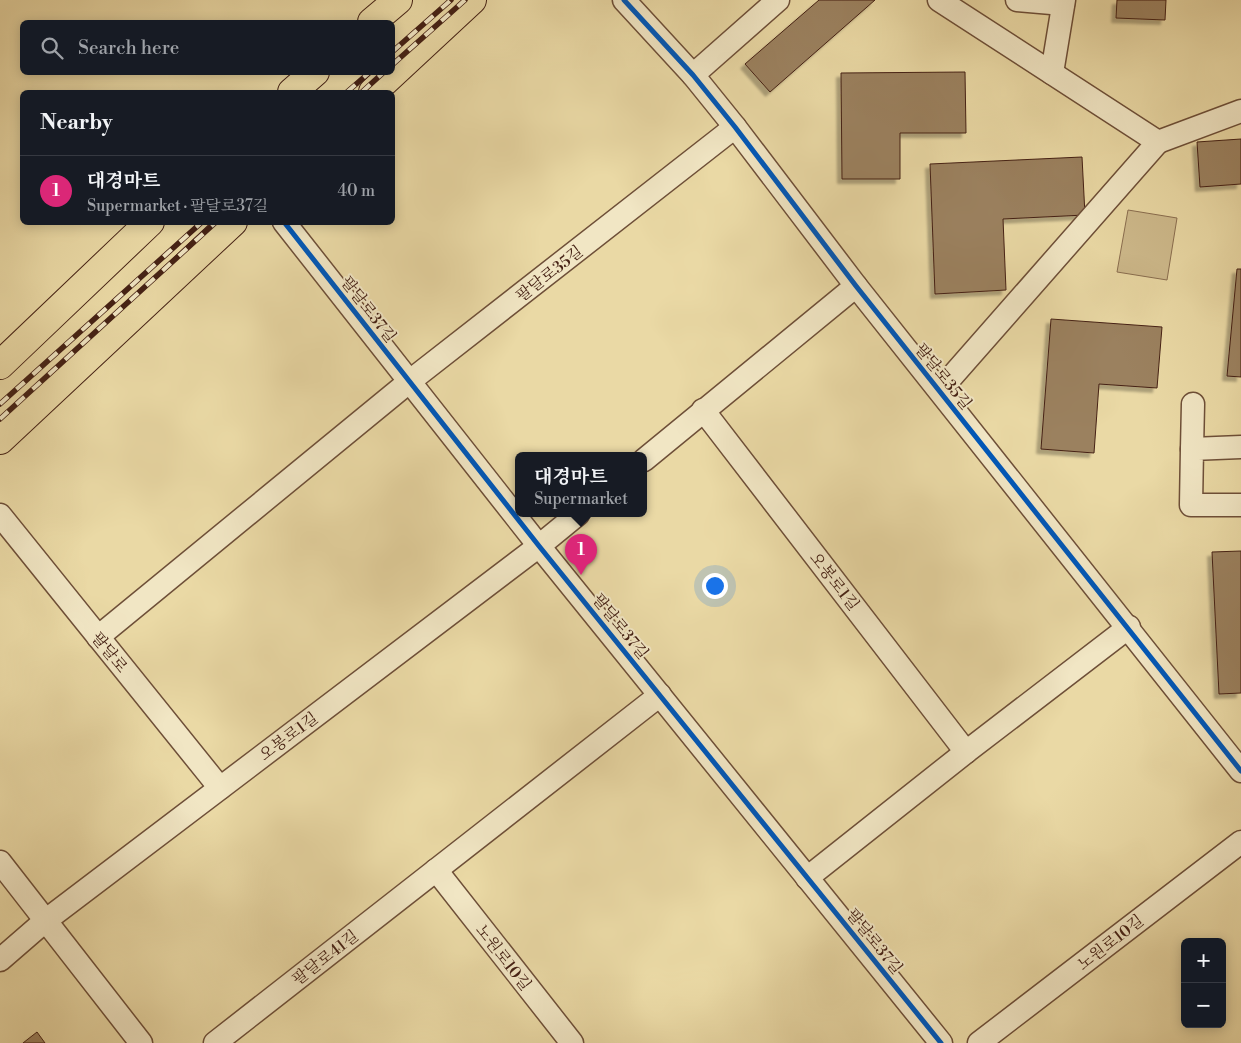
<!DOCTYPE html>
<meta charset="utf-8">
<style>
body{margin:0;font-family:"Libre Bodoni","Noto Serif KR",serif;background:#242831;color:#f1f3f6}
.controls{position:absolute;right:15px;bottom:15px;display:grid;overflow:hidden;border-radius:8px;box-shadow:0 2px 12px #0003}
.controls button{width:45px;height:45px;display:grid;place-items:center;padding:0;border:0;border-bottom:1px solid #363941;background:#171b24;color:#f1f3f6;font:25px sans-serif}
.you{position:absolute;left:714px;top:585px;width:18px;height:18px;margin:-12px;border:4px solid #fff;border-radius:50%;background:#1a73e8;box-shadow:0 0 0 8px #1a73e833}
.badge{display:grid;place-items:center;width:32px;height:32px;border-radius:50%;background:#db2777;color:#fff;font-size:16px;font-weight:700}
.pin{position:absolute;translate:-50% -41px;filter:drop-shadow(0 1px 2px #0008)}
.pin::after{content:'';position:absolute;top:26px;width:18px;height:15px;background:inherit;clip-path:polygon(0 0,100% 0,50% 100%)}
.popup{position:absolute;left:515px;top:452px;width:132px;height:65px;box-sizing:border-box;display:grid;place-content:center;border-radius:8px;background:#171b24;filter:drop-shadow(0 1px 4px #0005);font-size:16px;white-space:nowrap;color:#9ea1a6}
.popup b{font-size:19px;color:#f1f3f6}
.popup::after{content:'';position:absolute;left:50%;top:100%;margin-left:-10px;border:10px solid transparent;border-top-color:#171b24}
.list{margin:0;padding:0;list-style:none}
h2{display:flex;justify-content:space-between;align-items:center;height:65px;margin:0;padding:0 20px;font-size:21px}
h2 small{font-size:16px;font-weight:400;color:#9ea1a6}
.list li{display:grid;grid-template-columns:32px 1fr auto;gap:15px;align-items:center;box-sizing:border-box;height:70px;padding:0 20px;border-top:1px solid #363941}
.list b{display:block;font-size:19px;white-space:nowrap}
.list p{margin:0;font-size:16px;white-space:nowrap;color:#9ea1a6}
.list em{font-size:16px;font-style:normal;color:#9ea1a6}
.icon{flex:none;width:28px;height:28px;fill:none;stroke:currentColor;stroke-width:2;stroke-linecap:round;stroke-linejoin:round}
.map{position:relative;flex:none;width:1241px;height:1043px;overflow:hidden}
.search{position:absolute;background:#171b24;box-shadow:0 2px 12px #0003;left:20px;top:20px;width:375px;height:55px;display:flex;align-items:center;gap:12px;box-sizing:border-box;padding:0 18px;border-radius:8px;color:#9ea1a6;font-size:19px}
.panel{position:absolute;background:#171b24;box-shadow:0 2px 12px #0003;left:20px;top:90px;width:375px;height:135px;border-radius:8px}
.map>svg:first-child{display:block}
</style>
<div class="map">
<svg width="1241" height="1043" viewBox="0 0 1241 1043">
<defs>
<filter id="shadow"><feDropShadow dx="-4.5" dy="4.5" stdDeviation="1" flood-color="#0004"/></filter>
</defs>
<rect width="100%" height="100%" fill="#ead9a5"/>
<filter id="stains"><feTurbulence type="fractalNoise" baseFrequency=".004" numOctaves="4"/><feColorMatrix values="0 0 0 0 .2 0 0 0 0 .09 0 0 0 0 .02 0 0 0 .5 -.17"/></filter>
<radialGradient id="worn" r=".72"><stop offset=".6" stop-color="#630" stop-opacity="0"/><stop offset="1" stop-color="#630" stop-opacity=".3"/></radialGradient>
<polygon fill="#ceba8c" stroke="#8a6e50" points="1128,210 1177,218 1167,280 1117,272"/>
<g fill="#9b815f" stroke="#452114" filter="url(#shadow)">
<polygon points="819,0 875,0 770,92 745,64"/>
<polygon points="1117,0 1166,0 1165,20 1116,18"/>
<polygon points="965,72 966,133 900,133 900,179 842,179 841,73"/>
<polygon points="1241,139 1241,184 1200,187 1197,142"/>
<polygon points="1082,157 1085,215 1003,219 1006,290 935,294 930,164"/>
<polygon points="1237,269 1241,269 1241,377 1227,376"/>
<polygon points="1051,319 1162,327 1157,388 1099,384 1094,453 1041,449"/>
<polygon points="1241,551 1241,693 1219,694 1212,552"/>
<polygon points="37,1032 45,1043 23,1043"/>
</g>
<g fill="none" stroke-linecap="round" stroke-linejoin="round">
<g stroke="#6e4f38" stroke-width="25">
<g id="minor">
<polyline points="624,0 693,75 735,127 856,286 1241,771"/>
<polyline points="939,0 1158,142 940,390"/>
<polyline points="1017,0 1063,4"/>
<polyline points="1052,73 1064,0"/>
<polyline points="693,75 778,0"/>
<polyline points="1158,142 1241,111"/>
<polyline points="284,222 539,546 941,1043"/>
<polyline points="703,410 966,752"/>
<polyline points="1241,447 1192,449 1191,505 1241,505"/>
<polyline points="1192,449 1193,404"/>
<polyline points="644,460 856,286"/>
<polyline points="0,515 220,788"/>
<polyline points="98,637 410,381 735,127"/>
<polyline points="0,862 141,1043"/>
<polyline points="436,870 572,1043"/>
<polyline points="807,878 966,752 1129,627"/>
<polyline points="0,960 45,921 539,546 578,514"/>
<polyline points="215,1043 660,695"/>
<polyline points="979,1043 1241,842"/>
</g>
</g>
<g stroke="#452114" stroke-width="30">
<g id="major">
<polyline points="372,22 398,0"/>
<polyline points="292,92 315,72"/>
<polyline points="373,92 472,0"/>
<polyline points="0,365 150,222"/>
<polyline points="0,440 233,222"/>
</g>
</g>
<use href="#minor" stroke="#f1e6c4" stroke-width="22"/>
<use href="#major" stroke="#ead9a5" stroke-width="28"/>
<g stroke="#452114" stroke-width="5.5">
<g id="rail">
<polyline points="392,52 451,0"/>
<polyline points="392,65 465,0"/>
<polyline points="347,92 370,72"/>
<polyline points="362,92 384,72"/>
<polyline points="0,404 202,222"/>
<polyline points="0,419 216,222"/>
</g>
</g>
<use href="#rail" stroke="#f1e6c4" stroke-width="4" stroke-dasharray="11" stroke-linecap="butt"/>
<g stroke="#f1e6c4" stroke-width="8">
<g id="cycleway">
<polyline points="624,0 693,75 735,127 856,286 1241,771"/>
<polyline points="284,222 539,546 941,1043"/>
</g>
</g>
<use href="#cycleway" stroke="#0057b8" stroke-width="5"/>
</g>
<g text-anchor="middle" stroke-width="4" stroke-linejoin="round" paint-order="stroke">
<g font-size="16" fill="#452114" stroke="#f1e6c4">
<text transform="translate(549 273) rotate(-38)" y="6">팔달로35길</text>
<text transform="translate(369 309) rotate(52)" y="6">팔달로37길</text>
<text transform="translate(944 376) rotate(51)" y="6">팔달로35길</text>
<text transform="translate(835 581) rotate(52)" y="6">오봉로1길</text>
<text transform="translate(621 626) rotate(51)" y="6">팔달로37길</text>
<text transform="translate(110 652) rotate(51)" y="6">팔달로</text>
<text transform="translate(288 736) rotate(-37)" y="6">오봉로1길</text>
<text transform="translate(875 941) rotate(51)" y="6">팔달로37길</text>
<text transform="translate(1110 942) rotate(-38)" y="6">노원로10길</text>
<text transform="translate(325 957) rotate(-38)" y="6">팔달로41길</text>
<text transform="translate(504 957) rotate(52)" y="6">노원로10길</text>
</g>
</g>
<rect width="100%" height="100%" filter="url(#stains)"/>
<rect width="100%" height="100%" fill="url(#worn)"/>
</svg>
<div class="controls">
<button>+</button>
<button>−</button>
</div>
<div class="you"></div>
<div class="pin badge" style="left:581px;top:575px">1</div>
<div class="popup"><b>대경마트</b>Supermarket</div>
<div class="search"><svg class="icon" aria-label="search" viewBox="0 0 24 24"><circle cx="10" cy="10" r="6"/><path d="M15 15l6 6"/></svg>Search here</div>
<section class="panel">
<h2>Nearby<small></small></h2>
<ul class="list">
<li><span class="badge">1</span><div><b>대경마트</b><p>Supermarket · 팔달로37길</p></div><em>40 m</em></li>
</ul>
</section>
</div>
